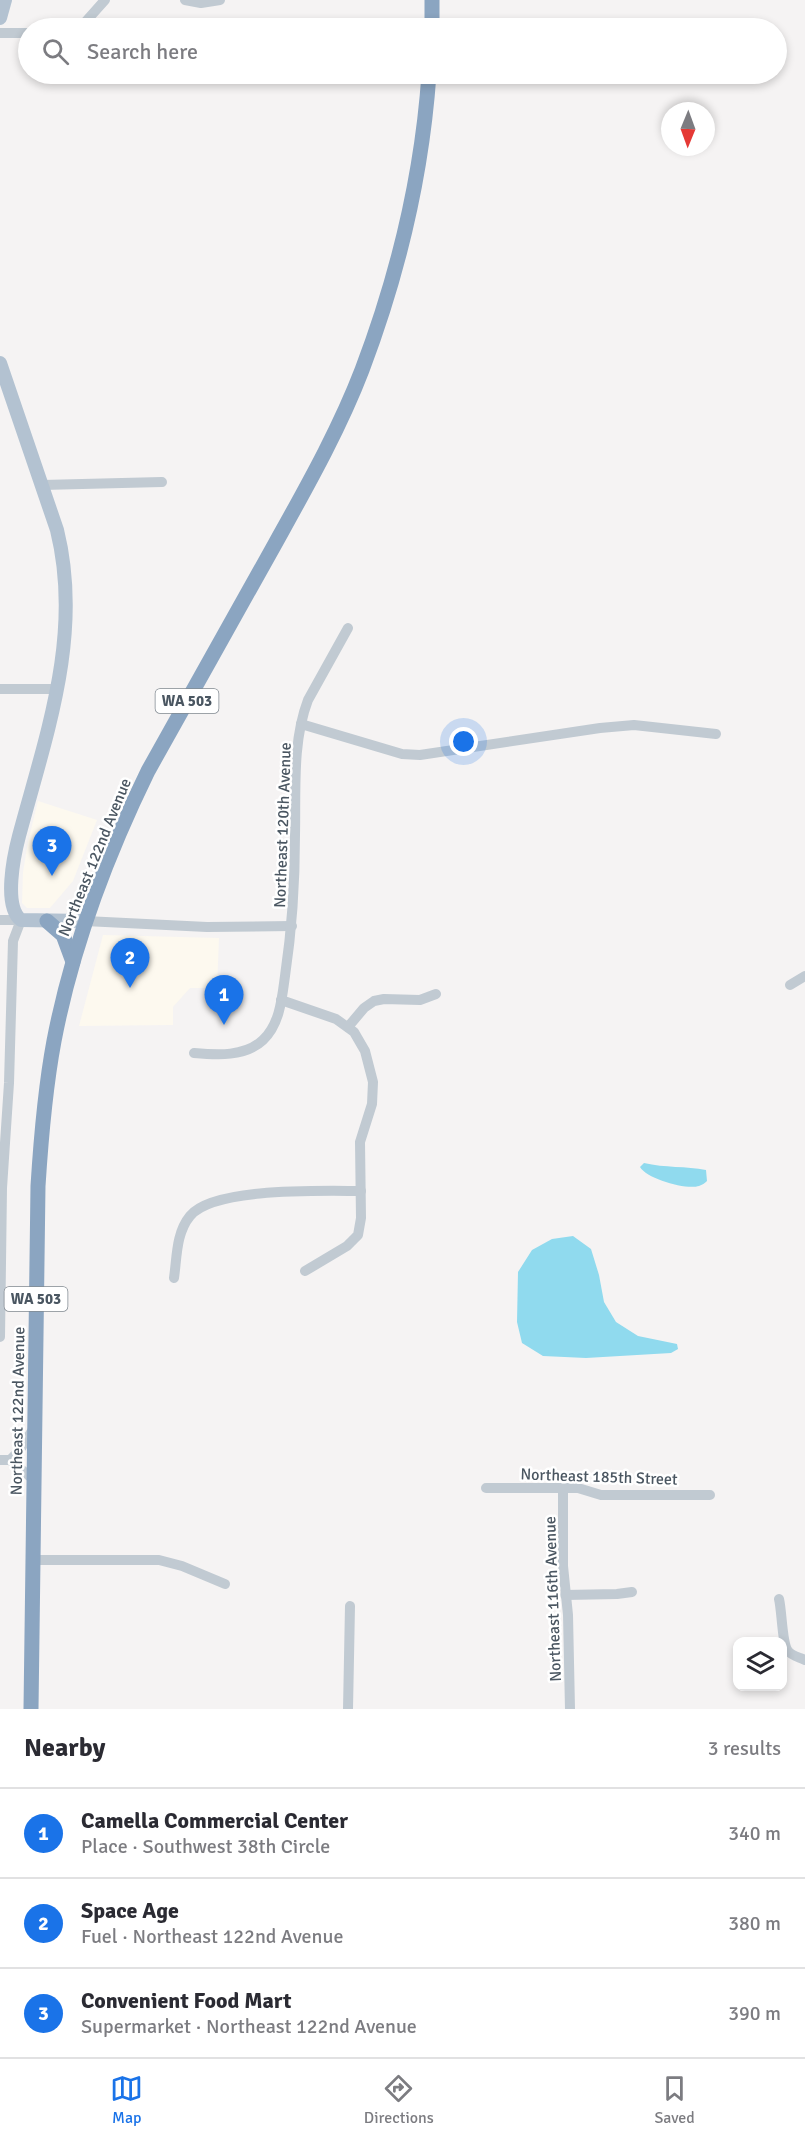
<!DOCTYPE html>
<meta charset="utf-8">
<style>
body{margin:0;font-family:Signika,sans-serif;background:#f7f7f7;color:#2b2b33}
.controls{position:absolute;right:18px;bottom:18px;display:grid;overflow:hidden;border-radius:12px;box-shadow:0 3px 9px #0003}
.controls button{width:54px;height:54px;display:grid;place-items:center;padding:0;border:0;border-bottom:2px solid #e1e1e2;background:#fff;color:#2b2b33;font:30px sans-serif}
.compass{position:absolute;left:661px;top:102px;width:54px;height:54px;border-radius:50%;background:#fff;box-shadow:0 3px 9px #0003;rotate:181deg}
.you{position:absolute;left:464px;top:742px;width:21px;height:21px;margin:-15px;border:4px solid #fff;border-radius:50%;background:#1a73e8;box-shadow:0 0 0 9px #1a73e833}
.badge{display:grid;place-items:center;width:39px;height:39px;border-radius:50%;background:#1a73e8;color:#fff;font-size:20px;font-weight:700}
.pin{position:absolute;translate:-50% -50px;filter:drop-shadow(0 2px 3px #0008)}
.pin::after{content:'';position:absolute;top:32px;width:21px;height:18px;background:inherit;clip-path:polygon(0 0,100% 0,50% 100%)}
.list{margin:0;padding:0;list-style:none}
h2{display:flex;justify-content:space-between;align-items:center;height:78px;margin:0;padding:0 24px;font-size:26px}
h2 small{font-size:20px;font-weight:400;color:#7c7c81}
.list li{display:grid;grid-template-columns:39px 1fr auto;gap:18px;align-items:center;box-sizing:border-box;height:90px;padding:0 24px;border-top:2px solid #e1e1e2}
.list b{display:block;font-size:22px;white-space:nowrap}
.list p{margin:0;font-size:20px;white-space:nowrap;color:#7c7c81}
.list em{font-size:20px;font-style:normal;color:#7c7c81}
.icon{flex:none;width:33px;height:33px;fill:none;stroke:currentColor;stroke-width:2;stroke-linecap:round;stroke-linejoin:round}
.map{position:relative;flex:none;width:805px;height:1709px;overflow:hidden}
.search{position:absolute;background:#fff;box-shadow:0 3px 9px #0003;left:18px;right:18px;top:18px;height:66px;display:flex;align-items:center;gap:15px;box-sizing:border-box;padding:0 21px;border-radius:33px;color:#7c7c81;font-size:22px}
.sheet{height:348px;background:#fff}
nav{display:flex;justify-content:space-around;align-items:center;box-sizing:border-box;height:84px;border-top:2px solid #e1e1e2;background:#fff;font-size:16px;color:#7c7c81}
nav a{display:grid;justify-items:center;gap:3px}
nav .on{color:#1a73e8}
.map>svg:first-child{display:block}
</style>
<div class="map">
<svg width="805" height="1709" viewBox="0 0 805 1709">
<rect width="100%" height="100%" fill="#f5f3f3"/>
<g fill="#fdf9ef">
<polygon points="38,801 97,820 73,881 50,908 27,908 22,903 23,872 28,842"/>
<polygon points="103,935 219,938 217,988 190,988 173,1007 173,1025 79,1026"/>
</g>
<g fill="#90daee">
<path d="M644,1163C665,1168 686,1166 706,1170L707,1181C705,1183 702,1185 699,1186C686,1190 647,1179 640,1167Z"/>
<polygon points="573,1236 591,1249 599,1275 604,1302 616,1322 638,1336 677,1344 678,1349 671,1353 586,1358 543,1356 522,1343 517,1322 518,1272 532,1250 552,1239"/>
</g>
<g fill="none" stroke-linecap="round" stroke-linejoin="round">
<g stroke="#c1cad2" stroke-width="10">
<polyline points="185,0 201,3 220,0"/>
<polyline points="80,28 105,0"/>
<polyline points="0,33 28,33"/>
<polyline points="42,485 162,482"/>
<polyline points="0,689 58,689"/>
<polyline points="301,724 402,754 420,755 600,728 634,725 716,734"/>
<polyline points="0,920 21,920 13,941 9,1083 2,1188 0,1337"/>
<polyline points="85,921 207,927 292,926"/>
<polyline points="790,985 805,976"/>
<polyline points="281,1000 336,1019 354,1032 365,1051 373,1082 372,1104 360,1142 361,1218 358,1235 347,1246 305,1271"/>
<polyline points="348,1027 364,1008 374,1001 384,999 420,1000 436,994"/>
<path d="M194,1053C217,1055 245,1057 263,1040C280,1024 282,998 285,976C292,929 295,883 295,835C296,791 292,742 308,700L348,628"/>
<path d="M174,1278C177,1257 176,1233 190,1216C213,1187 323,1191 361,1191"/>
<polyline points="0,1460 10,1460 34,1480"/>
<polyline points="10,1460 19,1451 34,1428"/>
<polyline points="486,1488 578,1488 601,1495 710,1495"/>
<polyline points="563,1488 563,1566 568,1615 570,1709"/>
<polyline points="33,1560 159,1560 182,1566 225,1584"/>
<polyline points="565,1595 617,1594 632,1592"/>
<path d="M779,1599C782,1611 782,1644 788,1651C792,1656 799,1657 805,1660"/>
<polyline points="348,1709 350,1606"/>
</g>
<g stroke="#b3c2d1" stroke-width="14">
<polyline points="0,18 5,0"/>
<path d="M0,363L57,530C83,635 46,735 19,836C14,855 3,906 21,920L85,921"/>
</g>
<g stroke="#8ba5c1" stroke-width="15">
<polyline points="432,28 432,0"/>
<polyline points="47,921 63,935 73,962"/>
<path d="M31,1709L38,1186C41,1138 45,1089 54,1041C72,947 106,857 148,771C190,695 233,620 275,544C306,488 339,430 362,370C398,275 422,175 429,74"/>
</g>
</g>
<g text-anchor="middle" stroke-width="5" stroke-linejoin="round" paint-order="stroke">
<g fill="#fff" stroke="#808990" stroke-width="1.5">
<rect x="155.5" y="689" width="63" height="24" rx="4.5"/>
<rect x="4.5" y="1287" width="63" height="24" rx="4.5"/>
</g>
<g font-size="15" font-weight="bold" fill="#4a5661">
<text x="187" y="706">WA 503</text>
<text x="36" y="1304">WA 503</text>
</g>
<g font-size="16" fill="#4a5661" stroke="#fff">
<text transform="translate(282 825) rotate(-88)" y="6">Northeast 120th Avenue</text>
<text transform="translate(94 857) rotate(-68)" y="6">Northeast 122nd Avenue</text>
<text transform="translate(17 1411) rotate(-89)" y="6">Northeast 122nd Avenue</text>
<text transform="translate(599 1476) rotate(2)" y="6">Northeast 185th Street</text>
<text transform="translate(552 1599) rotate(-92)" y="6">Northeast 116th Avenue</text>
</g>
</g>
</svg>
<div class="controls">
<button><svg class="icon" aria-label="layers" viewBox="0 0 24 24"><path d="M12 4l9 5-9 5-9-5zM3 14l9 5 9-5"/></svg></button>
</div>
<svg class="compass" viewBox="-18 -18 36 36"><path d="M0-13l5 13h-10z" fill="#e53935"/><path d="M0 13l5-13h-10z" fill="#7c7c81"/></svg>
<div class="you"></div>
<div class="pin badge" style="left:224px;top:1025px">1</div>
<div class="pin badge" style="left:130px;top:988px">2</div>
<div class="pin badge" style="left:52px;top:876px">3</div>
<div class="search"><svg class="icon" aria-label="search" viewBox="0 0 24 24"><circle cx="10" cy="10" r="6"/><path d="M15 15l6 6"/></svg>Search here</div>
</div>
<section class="sheet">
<h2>Nearby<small>3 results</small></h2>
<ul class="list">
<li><span class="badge">1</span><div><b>Camella Commercial Center</b><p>Place · Southwest 38th Circle</p></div><em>340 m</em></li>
<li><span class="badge">2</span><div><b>Space Age</b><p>Fuel · Northeast 122nd Avenue</p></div><em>380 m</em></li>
<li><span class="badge">3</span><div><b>Convenient Food Mart</b><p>Supermarket · Northeast 122nd Avenue</p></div><em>390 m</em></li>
</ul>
</section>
<nav>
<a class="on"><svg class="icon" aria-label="map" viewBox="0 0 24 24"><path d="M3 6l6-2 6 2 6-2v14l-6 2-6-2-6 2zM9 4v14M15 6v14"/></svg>Map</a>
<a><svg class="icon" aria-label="directions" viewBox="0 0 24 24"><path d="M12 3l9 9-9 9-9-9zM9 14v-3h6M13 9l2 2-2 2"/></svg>Directions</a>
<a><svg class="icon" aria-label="saved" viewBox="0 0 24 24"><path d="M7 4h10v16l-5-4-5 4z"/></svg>Saved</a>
</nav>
